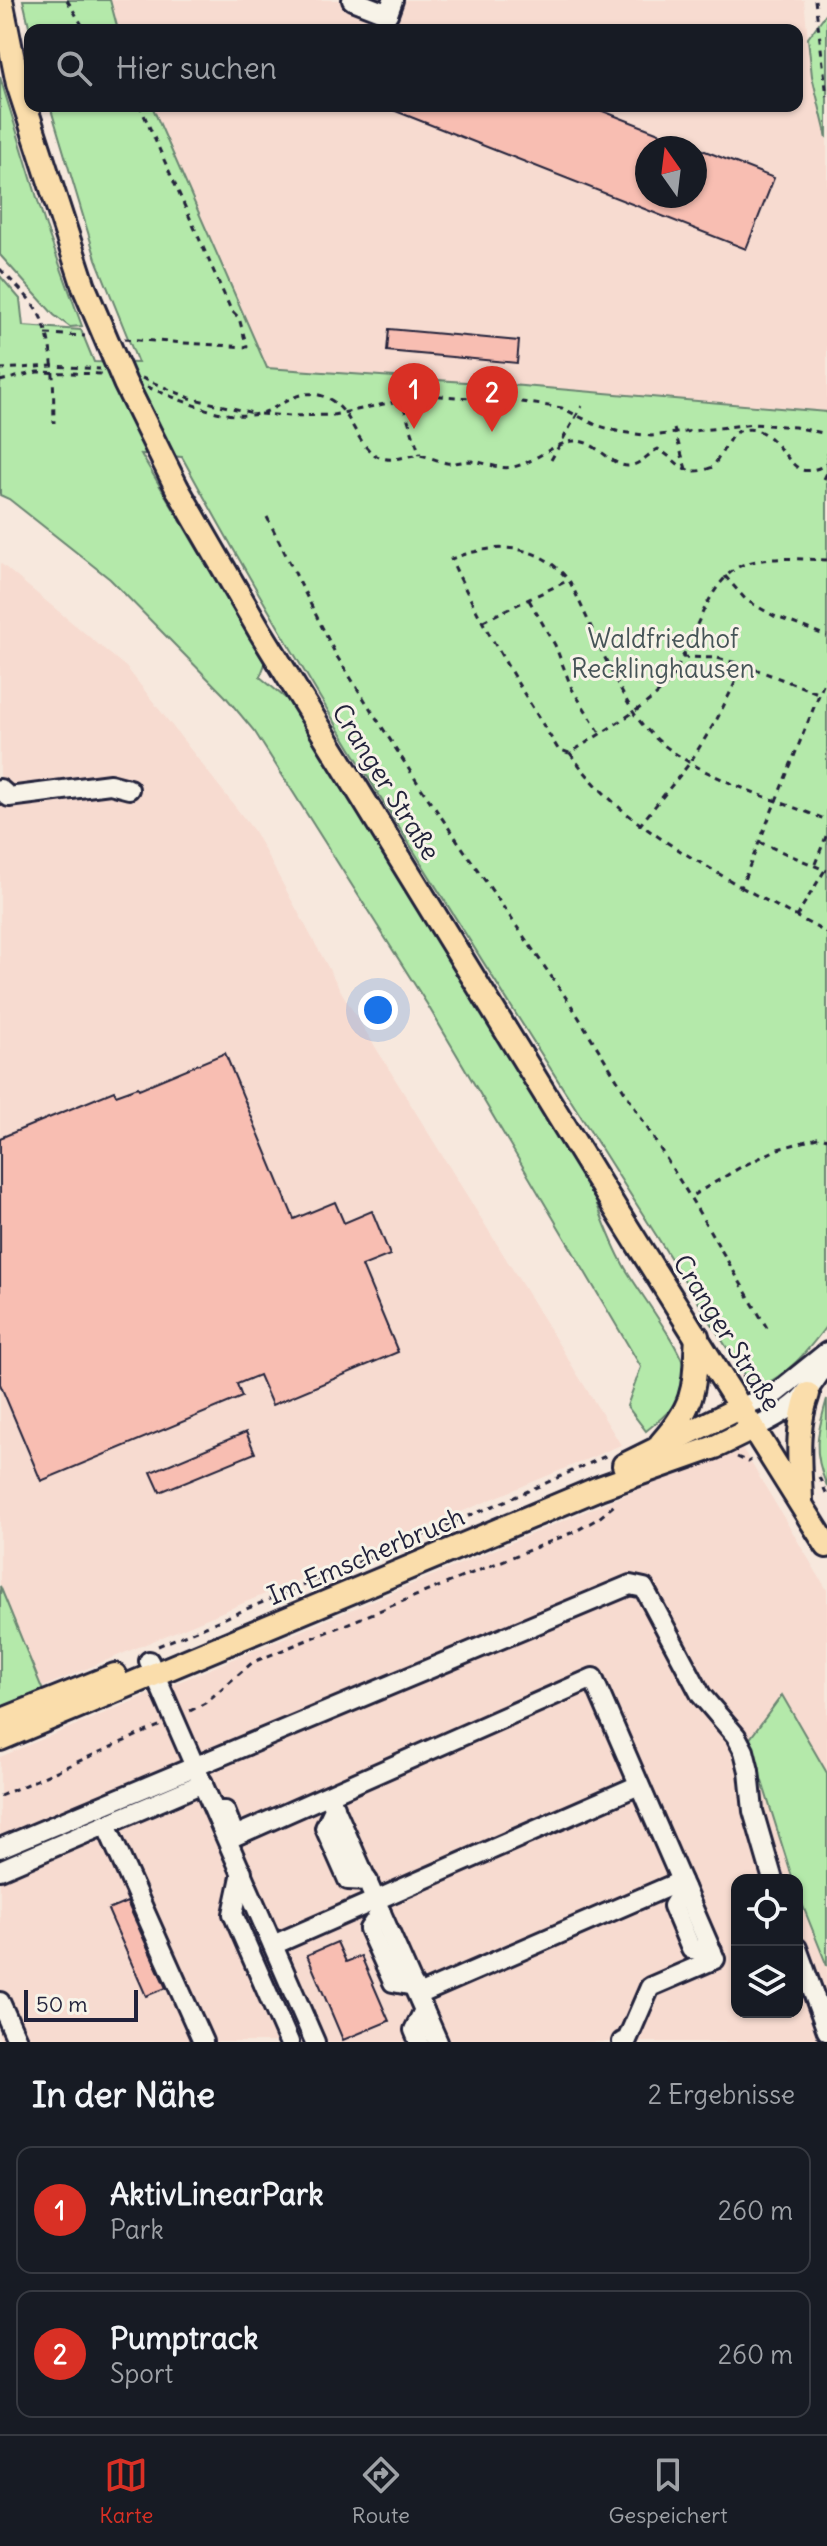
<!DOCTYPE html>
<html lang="de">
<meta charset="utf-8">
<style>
body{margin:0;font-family:Delius,sans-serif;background:#20242c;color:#f1f3f6}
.controls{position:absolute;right:24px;bottom:24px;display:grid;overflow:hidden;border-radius:16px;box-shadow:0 2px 6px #0004}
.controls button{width:72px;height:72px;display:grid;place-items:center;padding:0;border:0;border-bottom:2px solid #363941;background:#171b24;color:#f1f3f6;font:40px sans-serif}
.compass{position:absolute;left:635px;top:136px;width:72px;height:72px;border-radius:50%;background:#171b24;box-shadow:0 2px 6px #0004;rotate:346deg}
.scale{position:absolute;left:24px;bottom:20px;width:114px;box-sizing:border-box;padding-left:8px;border:4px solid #22223b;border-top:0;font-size:22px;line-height:28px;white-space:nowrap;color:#22223b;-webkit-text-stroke:6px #f7f3e8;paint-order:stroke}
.you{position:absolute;left:378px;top:1010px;width:28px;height:28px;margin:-20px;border:6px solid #fff;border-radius:50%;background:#1a73e8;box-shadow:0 0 0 12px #1a73e833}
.badge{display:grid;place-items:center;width:52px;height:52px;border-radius:50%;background:#d93025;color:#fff;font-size:26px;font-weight:700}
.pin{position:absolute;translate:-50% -66px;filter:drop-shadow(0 2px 4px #0008)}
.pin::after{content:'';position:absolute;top:42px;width:28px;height:24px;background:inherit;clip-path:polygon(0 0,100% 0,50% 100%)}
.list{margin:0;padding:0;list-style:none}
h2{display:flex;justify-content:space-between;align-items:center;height:104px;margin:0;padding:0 32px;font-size:34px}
h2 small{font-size:26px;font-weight:400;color:#9ea1a6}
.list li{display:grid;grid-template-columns:52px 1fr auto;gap:24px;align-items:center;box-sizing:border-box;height:128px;margin:0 16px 16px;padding:0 16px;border:2px solid #363941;border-radius:16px}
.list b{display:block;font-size:30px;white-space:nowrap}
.list p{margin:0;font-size:26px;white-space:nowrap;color:#9ea1a6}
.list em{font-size:26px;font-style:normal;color:#9ea1a6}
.icon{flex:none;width:44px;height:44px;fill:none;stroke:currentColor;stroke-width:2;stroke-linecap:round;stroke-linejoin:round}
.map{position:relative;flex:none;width:827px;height:2042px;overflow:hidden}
.search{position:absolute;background:#171b24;box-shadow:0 2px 6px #0004;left:24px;right:24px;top:24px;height:88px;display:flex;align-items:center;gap:20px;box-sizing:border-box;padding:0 28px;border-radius:16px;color:#9ea1a6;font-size:30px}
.sheet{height:392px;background:#171b24}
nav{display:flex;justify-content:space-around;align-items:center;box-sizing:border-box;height:112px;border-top:2px solid #363941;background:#171b24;font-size:22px;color:#9ea1a6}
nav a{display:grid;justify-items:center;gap:4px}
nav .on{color:#d93025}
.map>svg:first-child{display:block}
</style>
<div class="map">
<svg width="827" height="2042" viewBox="0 0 827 2042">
<rect width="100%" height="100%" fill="#f7e8dd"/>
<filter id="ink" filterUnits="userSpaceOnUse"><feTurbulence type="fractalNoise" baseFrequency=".0125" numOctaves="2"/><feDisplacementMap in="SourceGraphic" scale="16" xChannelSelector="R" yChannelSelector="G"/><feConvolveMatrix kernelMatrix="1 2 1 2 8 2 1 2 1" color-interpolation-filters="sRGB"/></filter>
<g filter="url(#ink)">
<g fill="#f7dbd0" fill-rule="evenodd">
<path d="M110,0H804L812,76L827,138V412L523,386L267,368L152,106H797V30H118ZM647,148H695V196H647Z"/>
<polygon points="0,563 127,668 254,831 342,993 621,1445 0,1705"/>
<polygon points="741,1446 827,1590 827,1773 782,1696 749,1740 793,1880 737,1880 737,2012 797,2012 797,1891 827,1966 827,2042 0,2042 0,1757"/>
</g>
<g fill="#b4e9aa" stroke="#6b8672" stroke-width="2">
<polygon points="23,0 110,0 118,30 30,30"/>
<polygon points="827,12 827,138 812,76 808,38"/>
<polygon points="0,77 46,227 82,326 70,327 54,315 0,255"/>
<path d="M50,106H152L267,368L523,386L827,412V1325C806,1353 789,1374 756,1389L740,1369C552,1066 353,770 182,457L141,454L265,664L260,677L289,701L592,1192C602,1217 611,1243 624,1266C636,1288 685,1352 685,1372C686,1399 665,1416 646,1431L627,1406L641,1367L427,1004L255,732L225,696L110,579L9,499L0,495V276L20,299L23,326L81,330L94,362L138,363L96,259Z"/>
<path d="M827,1399V1486C812,1451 817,1434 827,1399Z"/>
<polygon points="0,1586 43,1691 0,1709"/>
<polygon points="782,1695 827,1773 827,1966 797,1891 797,1880 793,1880 749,1740"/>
</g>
<g fill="#f8beb2" stroke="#22223b" stroke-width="2" fill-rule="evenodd">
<path d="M383,106H590L774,178L746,249ZM647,148H695V196H647Z"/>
<polygon points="389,329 519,341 517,363 387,351"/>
<polygon points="225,1053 294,1219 335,1202 344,1223 372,1211 390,1255 362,1266 398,1352 272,1405 259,1375 237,1384 242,1397 41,1481 0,1384 0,1138 114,1091 116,1095 138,1087 139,1089"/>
<polygon points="246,1432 255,1453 160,1492 151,1472"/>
<polygon points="127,1902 166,1988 146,1996 108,1910"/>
<polygon points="337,1942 346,1962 361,1956 389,2021 343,2040 307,1955"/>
</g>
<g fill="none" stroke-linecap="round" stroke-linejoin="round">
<g stroke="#22223b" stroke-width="24">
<g id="minor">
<polyline points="352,0 388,14 393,0"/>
<polyline points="0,789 9,797 110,784 129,789"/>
<polyline points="741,1407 776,1393 827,1352"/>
<path d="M754,1428C794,1409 804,1400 827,1362"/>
<polyline points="149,1661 315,2042"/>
<polyline points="329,1795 438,2042"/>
<polyline points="335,1807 325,1828 348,1880 368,1881"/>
<polyline points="215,1811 225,1811 235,1836 593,1678 715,1959 650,1987 627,2040 622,2042"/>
<polyline points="106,1825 203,2042"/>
<polyline points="0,1848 630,1585 644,1588 701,1695 736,1736 744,1751 749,1771 753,1811 773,1880"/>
<polyline points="0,1870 203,1783"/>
<polyline points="242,1872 233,1914 289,2042"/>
<polyline points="684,1888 673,1906 691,1949 712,1951"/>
<polyline points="381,1912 369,1929 393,1982 414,1986"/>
<polyline points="273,1945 639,1785"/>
<polyline points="797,1948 827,2031"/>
<polyline points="418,1995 681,1881"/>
<polyline points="0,2002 18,2042"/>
<polyline points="419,2042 414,2030 424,2010"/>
</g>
</g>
<g stroke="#22223b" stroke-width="28">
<g id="major">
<polyline points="1,0 18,84 84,287"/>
<polyline points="177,488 260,631 617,1211 827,1546"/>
<path d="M661,1443C697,1403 694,1387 697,1336"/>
<polyline points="624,1465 741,1407"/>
<path d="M801,1501C800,1465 795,1429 808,1394"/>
<polyline points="0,1721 115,1675"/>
<polyline points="0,1739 599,1488 715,1447 754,1428"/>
</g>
</g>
<g stroke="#22223b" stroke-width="3" stroke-dasharray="6 6" stroke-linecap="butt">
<polyline points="67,0 85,30"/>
<polyline points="815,0 827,96"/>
<path d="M0,269C12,282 29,296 38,312C56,345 53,387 54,423"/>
<polyline points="46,334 85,336"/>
<polyline points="124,339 247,347 239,318 231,310 140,106"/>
<polyline points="0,369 53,366 100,369"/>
<polyline points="142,378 190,398 253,413"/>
<polyline points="0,381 37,372 101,374"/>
<path d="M147,387C181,399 221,421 258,414C278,410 293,391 314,394C355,400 352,449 382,458C395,462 406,455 418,455C428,456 438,461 447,463C456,464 463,461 471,461C486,462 498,470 513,467C536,462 551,444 574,441C597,439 614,472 633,465C643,462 649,453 658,449C681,462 682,479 713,467L733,434C769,414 783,463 802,470C810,472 820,468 827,464"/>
<polyline points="400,396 420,455"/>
<polyline points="260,414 290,416 333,415 426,395 515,401 562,408 596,425 620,432 651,436 753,424 795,427 827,434"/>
<polyline points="674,429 686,469"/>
<polyline points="551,460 582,406"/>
<polyline points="824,479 827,473"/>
<polyline points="267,517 336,655 419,785 571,1005 690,1197"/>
<path d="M827,560C801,559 773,556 748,563C707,574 692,649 669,682C654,703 594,737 570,753C618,820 672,845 741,887L827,675"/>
<polyline points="725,576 746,600 774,616 827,636"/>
<polyline points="529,600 555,645 572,689 600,733"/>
<polyline points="483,621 569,580"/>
<polyline points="682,657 717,658 744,665"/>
<path d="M569,753L558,749C520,687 481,625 451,559C496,542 539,542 570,582C591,624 608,670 632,710C668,770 765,795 827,820"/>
<polyline points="639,826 689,764 717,719 744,665 818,693"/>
<polyline points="759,842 827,871"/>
<polyline points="815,864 827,834"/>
<polyline points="741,887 827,933"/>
<polyline points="796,917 825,870"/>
<polyline points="767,1328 690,1197 741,1167 778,1149 821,1137 827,1139"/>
<polyline points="742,1376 761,1383"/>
<polyline points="737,1457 748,1462 751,1460"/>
<polyline points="819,1477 827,1495"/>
<polyline points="158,1646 517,1496 608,1455"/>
<polyline points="190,1711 205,1703 253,1662 576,1531 599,1518 618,1502"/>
<polyline points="0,1796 161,1725"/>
</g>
<use href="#minor" stroke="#f7f3e8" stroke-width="18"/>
<use href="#major" stroke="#faddab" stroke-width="22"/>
<g stroke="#22223b" stroke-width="28" stroke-linecap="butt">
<polyline id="major-bridge" points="84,287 125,383 177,488"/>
</g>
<use href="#major-bridge" stroke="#faddab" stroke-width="22"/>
</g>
</g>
<g text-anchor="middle" stroke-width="6" stroke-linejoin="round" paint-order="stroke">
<g font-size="26" fill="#465457" stroke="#f7f3e8">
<text x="663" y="648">Waldfriedhof<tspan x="663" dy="30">Recklinghausen</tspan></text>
</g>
<g font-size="26" fill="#22223b" stroke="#f7f3e8">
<text transform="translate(386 782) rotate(58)" y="9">Cranger Straße</text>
<text transform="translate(727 1333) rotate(58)" y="9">Cranger Straße</text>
<text transform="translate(366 1556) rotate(-23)" y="9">Im Emscherbruch</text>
</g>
</g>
</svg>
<div class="controls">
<button><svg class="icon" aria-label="locate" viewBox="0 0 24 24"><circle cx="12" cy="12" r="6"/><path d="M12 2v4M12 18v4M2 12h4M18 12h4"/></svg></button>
<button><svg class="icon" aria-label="layers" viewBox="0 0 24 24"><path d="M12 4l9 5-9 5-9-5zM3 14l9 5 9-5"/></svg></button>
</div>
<svg class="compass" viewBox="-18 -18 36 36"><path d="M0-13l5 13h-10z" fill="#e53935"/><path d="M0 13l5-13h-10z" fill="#9ea1a6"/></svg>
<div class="scale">50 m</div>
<div class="you"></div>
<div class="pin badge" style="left:414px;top:429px">1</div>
<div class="pin badge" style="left:492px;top:432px">2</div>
<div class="search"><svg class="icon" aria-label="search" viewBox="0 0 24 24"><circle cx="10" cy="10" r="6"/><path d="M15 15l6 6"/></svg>Hier suchen</div>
</div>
<section class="sheet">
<h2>In der Nähe<small>2 Ergebnisse</small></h2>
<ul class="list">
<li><span class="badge">1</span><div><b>AktivLinearPark</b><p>Park</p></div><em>260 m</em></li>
<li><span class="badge">2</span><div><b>Pumptrack</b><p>Sport</p></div><em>260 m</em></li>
</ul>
</section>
<nav>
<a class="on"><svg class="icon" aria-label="map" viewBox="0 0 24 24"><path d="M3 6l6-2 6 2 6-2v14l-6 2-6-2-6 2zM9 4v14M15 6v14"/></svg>Karte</a>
<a><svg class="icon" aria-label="directions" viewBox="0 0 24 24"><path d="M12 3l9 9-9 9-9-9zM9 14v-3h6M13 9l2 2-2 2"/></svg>Route</a>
<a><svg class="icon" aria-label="saved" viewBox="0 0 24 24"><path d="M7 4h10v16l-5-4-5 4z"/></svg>Gespeichert</a>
</nav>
